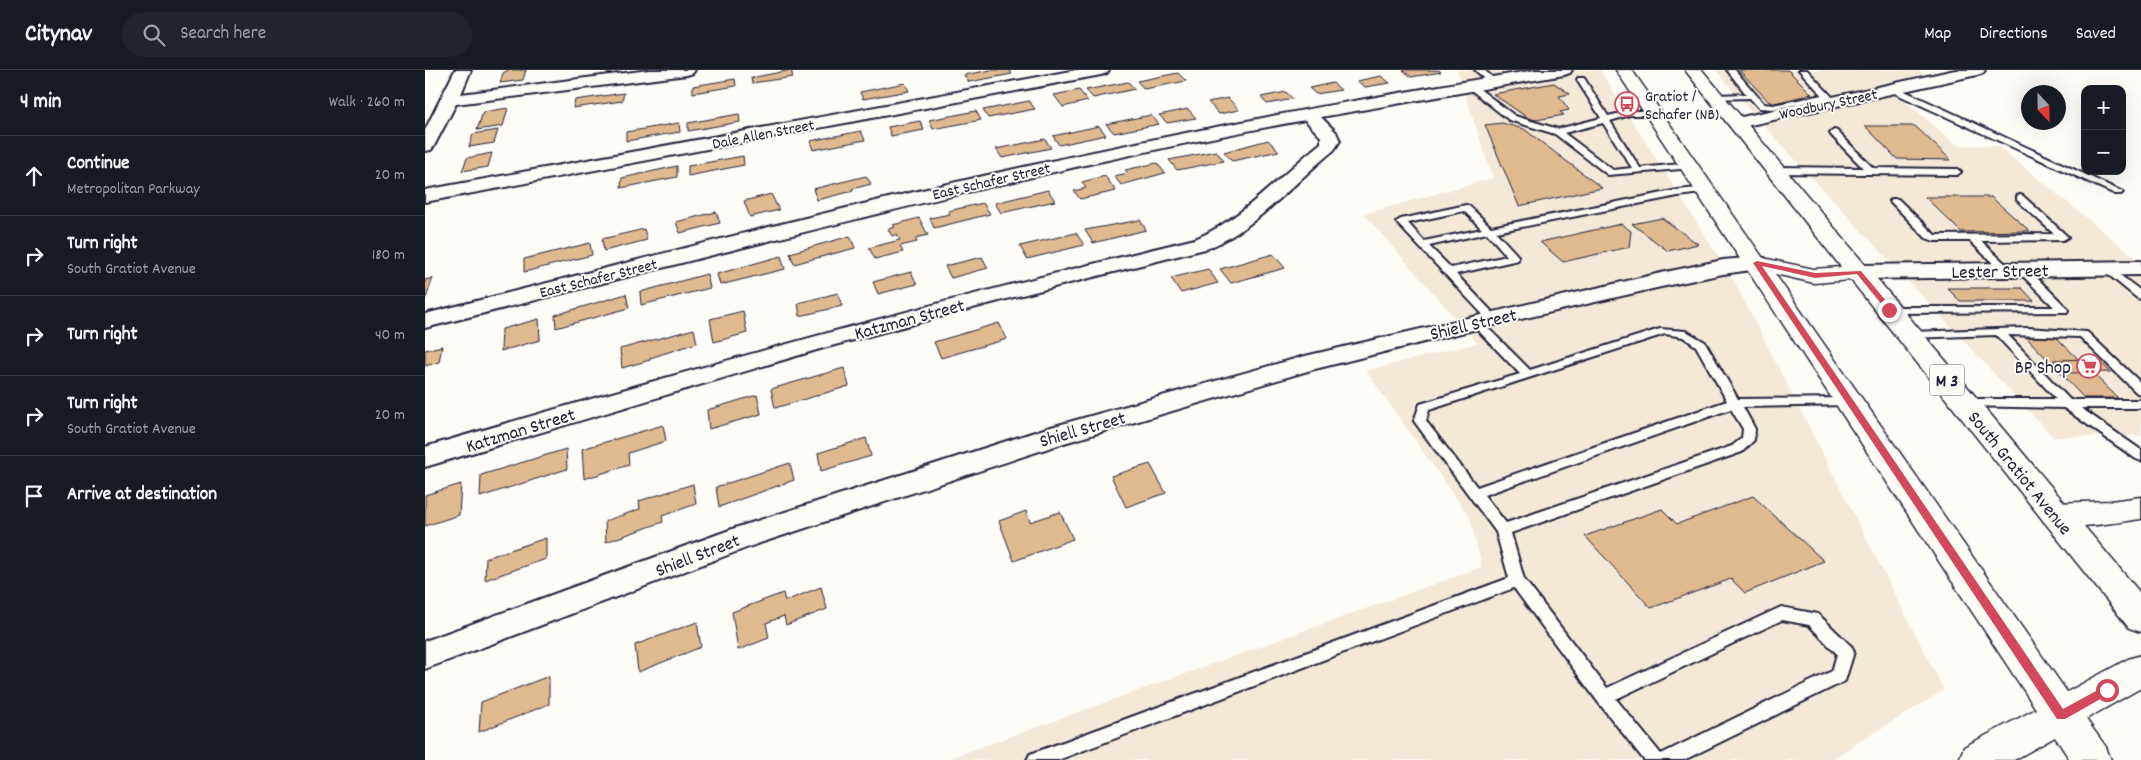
<!DOCTYPE html>
<meta charset="utf-8">
<style>
body{margin:0;font-family:Dekko,sans-serif;background:#20242c;color:#f1f3f6}
.controls{position:absolute;right:15px;top:15px;display:grid;overflow:hidden;border-radius:10px;box-shadow:0 5px 20px #0002}
.controls button{width:45px;height:45px;display:grid;place-items:center;padding:0;border:0;border-bottom:1px solid #363941;background:#171b24;color:#f1f3f6;font:25px sans-serif}
.compass{position:absolute;left:1596px;top:15px;width:45px;height:45px;border-radius:50%;background:#171b24;box-shadow:0 5px 20px #0002;rotate:158deg}
.stop{position:absolute;width:15px;height:15px;margin:-11px;border:4px solid #d1495b;border-radius:50%;background:#fff}
.stop.end{background:#d1495b;border-color:#fff;box-shadow:0 1px 5px #0008}
.list{margin:0;padding:0;list-style:none}
h2{display:flex;justify-content:space-between;align-items:center;height:65px;margin:0;padding:0 20px;font-size:21px}
h2 small{font-size:16px;font-weight:400;color:#9ea1a6}
.list li{display:grid;grid-template-columns:32px 1fr auto;gap:15px;align-items:center;box-sizing:border-box;height:80px;padding:0 20px;border-top:1px solid #363941}
.list b{display:block;font-size:19px;white-space:nowrap}
.list p{margin:0;font-size:16px;white-space:nowrap;color:#9ea1a6}
.list em{font-size:16px;font-style:normal;color:#9ea1a6}
.icon{flex:none;width:28px;height:28px;fill:none;stroke:currentColor;stroke-width:2;stroke-linecap:round;stroke-linejoin:round}
.map{position:relative;flex:none;width:1716px;height:690px;overflow:hidden}
header{display:flex;align-items:center;gap:30px;box-sizing:border-box;height:70px;padding:0 25px;background:#171b24;border-bottom:1px solid #363941}
header strong{font-size:24px}
nav{display:flex;gap:28px;margin-inline-start:auto;font-size:18px}
.search{width:350px;height:45px;background:#20242c;display:flex;align-items:center;gap:12px;box-sizing:border-box;padding:0 18px;border-radius:28px;color:#9ea1a6;font-size:19px}
main{display:flex}
aside{flex:1;background:#171b24}
.map>svg:first-child{display:block}
</style>
<header>
<strong>Citynav</strong>
<div class="search"><svg class="icon" aria-label="search" viewBox="0 0 24 24"><circle cx="10" cy="10" r="6"/><path d="M15 15l6 6"/></svg>Search here</div>
<nav><a>Map</a><a>Directions</a><a>Saved</a></nav>
</header>
<main>
<aside>
<h2>4 min<small>Walk · 260 m</small></h2>
<ul class="list">
<li><svg class="icon" aria-label="ahead" viewBox="0 0 24 24"><path d="M12 20V5M6 11l6-6 6 6"/></svg><div><b>Continue</b><p>Metropolitan Parkway</p></div><em>20 m</em></li>
<li><svg class="icon" aria-label="right" viewBox="0 0 24 24"><path d="M7 20v-9h11M14 6l5 5-5 5"/></svg><div><b>Turn right</b><p>South Gratiot Avenue</p></div><em>180 m</em></li>
<li><svg class="icon" aria-label="right" viewBox="0 0 24 24"><path d="M7 20v-9h11M14 6l5 5-5 5"/></svg><div><b>Turn right</b></div><em>40 m</em></li>
<li><svg class="icon" aria-label="right" viewBox="0 0 24 24"><path d="M7 20v-9h11M14 6l5 5-5 5"/></svg><div><b>Turn right</b><p>South Gratiot Avenue</p></div><em>20 m</em></li>
<li><svg class="icon" aria-label="arrive" viewBox="0 0 24 24"><path d="M6 21V4h12l-3 4 3 4H6"/></svg><div><b>Arrive at destination</b></div></li>
</ul>
</aside>
<div class="map">
<svg width="1716" height="690" viewBox="0 0 1716 690">
<rect width="100%" height="100%" fill="#fdfcf7"/>
<filter id="ink" filterUnits="userSpaceOnUse"><feTurbulence type="fractalNoise" baseFrequency=".02" numOctaves="2"/><feDisplacementMap in="SourceGraphic" scale="10" xChannelSelector="R" yChannelSelector="G"/><feConvolveMatrix kernelMatrix="1 2 1 2 8 2 1 2 1" color-interpolation-filters="sRGB"/></filter>
<g filter="url(#ink)">
<g fill="#f4e8d8">
<polygon points="1032,0 1175,0 1310,213 1519,620 1405,690 520,690 1057,497 1045,448 941,301 1052,273 939,144 1068,108"/>
<polygon points="1291,0 1493,0 1500,4 1459,14 1532,75 1573,76 1716,192 1716,366 1628,367 1327,43"/>
</g>
<g fill="#dfb990" stroke="#22223b">
<polygon points="83,0 101,0 98,10 75,13 78,3"/>
<polygon points="366,0 368,7 327,13 326,8"/>
<polygon points="566,0 584,0 587,4 544,12 539,5"/>
<polygon points="978,0 1014,0 1016,2 986,7"/>
<polygon points="1314,0 1363,0 1387,24 1350,33 1344,32"/>
<polygon points="753,3 761,11 719,19 712,11"/>
<polygon points="956,6 965,13 940,17 932,11"/>
<polygon points="310,9 311,16 268,23 268,16"/>
<polygon points="703,12 710,19 668,28 661,20"/>
<polygon points="480,13 484,21 438,29 435,22"/>
<polygon points="908,13 916,20 891,24 884,18"/>
<polygon points="1129,13 1145,24 1134,26 1144,40 1135,42 1139,45 1111,50 1103,48 1068,24"/>
<polygon points="654,20 663,31 638,37 629,25"/>
<polygon points="861,22 868,29 842,34 836,27"/>
<polygon points="199,23 197,31 148,38 150,30"/>
<polygon points="803,28 814,40 794,44 783,32"/>
<polygon points="604,31 610,39 563,48 558,40"/>
<polygon points="83,38 78,56 52,60 58,42"/>
<polygon points="763,39 771,48 742,53 734,45"/>
<polygon points="551,41 556,50 508,59 504,50"/>
<polygon points="314,44 315,52 263,61 263,53"/>
<polygon points="726,45 734,54 689,63 681,54"/>
<polygon points="495,51 499,60 466,66 463,57"/>
<polygon points="254,53 255,62 201,71 201,62"/>
<polygon points="1077,53 1099,59 1177,118 1094,136 1060,55"/>
<polygon points="674,56 681,65 634,75 628,66"/>
<polygon points="1440,56 1490,56 1526,90 1472,89"/>
<polygon points="73,60 69,73 44,77 48,64"/>
<polygon points="436,61 440,70 388,80 385,71"/>
<polygon points="620,69 626,78 577,88 571,79"/>
<polygon points="843,70 854,81 807,91 799,82"/>
<polygon points="791,81 799,91 752,100 744,90"/>
<polygon points="67,83 63,97 37,101 42,88"/>
<polygon points="318,86 319,95 263,106 263,96"/>
<polygon points="732,93 740,103 696,115 689,106 703,103 700,100"/>
<polygon points="252,96 252,107 196,118 197,108"/>
<polygon points="441,106 446,114 427,119 428,121 392,130 388,119"/>
<polygon points="680,106 691,121 655,129 649,121 661,118 657,112"/>
<polygon points="623,120 630,131 576,143 570,133"/>
<polygon points="346,124 354,140 325,147 319,131"/>
<polygon points="1500,127 1566,127 1605,161 1536,162"/>
<polygon points="558,133 565,144 509,158 505,148 525,144 523,141"/>
<polygon points="291,142 295,153 255,163 251,152"/>
<polygon points="494,148 503,165 490,168 492,172 475,176 478,182 450,189 444,178 475,170 472,164 467,166 463,159 470,157 468,155"/>
<polygon points="1237,148 1273,174 1243,181 1207,154"/>
<polygon points="715,150 721,160 668,173 660,160"/>
<polygon points="1196,154 1206,161 1204,177 1138,192 1115,172"/>
<polygon points="219,159 222,170 179,181 177,169"/>
<polygon points="651,163 659,175 602,189 595,176"/>
<polygon points="425,166 430,178 369,194 365,183"/>
<polygon points="165,173 167,185 99,202 99,189"/>
<polygon points="848,184 860,198 806,213 795,199"/>
<polygon points="356,186 360,199 295,215 292,204"/>
<polygon points="557,187 563,198 526,208 520,196"/>
<polygon points="783,199 793,213 756,223 746,208"/>
<polygon points="486,202 492,214 453,224 448,212"/>
<polygon points="282,204 285,218 216,235 215,222"/>
<polygon points="8,208 1,228 0,228 0,210"/>
<polygon points="1522,218 1597,218 1609,231 1535,231"/>
<polygon points="413,223 417,236 375,246 373,233"/>
<polygon points="201,224 204,238 131,258 130,245"/>
<polygon points="318,241 322,263 289,272 285,249"/>
<polygon points="114,249 115,270 76,281 77,259"/>
<polygon points="574,253 582,269 516,288 509,272"/>
<polygon points="269,259 272,273 225,288 225,290 197,298 195,279"/>
<polygon points="1601,267 1631,267 1693,328 1659,328"/>
<polygon points="17,276 14,292 0,296 0,280"/>
<polygon points="1672,289 1686,302 1641,303 1628,290"/>
<polygon points="419,298 424,316 350,338 346,319"/>
<polygon points="332,325 336,344 284,359 282,340"/>
<polygon points="238,355 241,371 203,383 204,395 159,409 157,379"/>
<polygon points="441,368 446,386 396,401 393,383"/>
<polygon points="141,379 142,399 55,427 56,405"/>
<polygon points="365,393 369,410 294,437 291,417"/>
<polygon points="725,394 741,423 701,437 686,406"/>
<polygon points="36,414 34,445 0,456 0,425"/>
<polygon points="268,414 271,434 237,446 238,452 181,472 180,451 215,439 214,431"/>
<polygon points="1328,426 1399,491 1320,523 1306,509 1226,538 1160,466 1237,439 1252,454"/>
<polygon points="601,441 605,452 635,442 648,469 589,491 574,451"/>
<polygon points="121,468 121,489 60,510 61,488"/>
<polygon points="396,517 402,539 361,555 359,546 341,553 344,568 313,580 307,542 358,523 360,531"/>
<polygon points="272,552 276,577 213,602 210,575"/>
<polygon points="124,606 124,634 54,662 56,632"/>
</g>
<g fill="none" stroke-linecap="round" stroke-linejoin="round">
<g stroke="#22223b" stroke-width="4">
<g id="lane">
<polygon points="1050,0 1059,0 1073,12 1066,14"/>
<polygon points="1302,0 1310,0 1339,34 1348,35 1397,25 1374,0 1382,0 1411,31 1407,33 1400,29 1348,39 1334,38 1325,28 1287,29 1286,27 1290,25 1321,24"/>
<path d="M1153,8H1159L1183,46L1205,41H1232L1233,43L1229,45H1205L1185,51L1215,98L1265,93L1269,96L1268,98L1183,105L1130,64L1084,50L1041,16L1048,14L1090,46L1133,59L1176,48L1152,10ZM1178,53L1207,98L1188,100L1139,63Z"/>
<polygon points="1465,17 1471,17 1698,122 1696,124 1690,124 1465,21"/>
<polygon points="1409,60 1412,61 1448,98 1532,99 1536,102 1532,105 1351,103 1347,100 1351,97 1438,98 1406,65 1405,63"/>
<path d="M1282,117L1285,118V122L1253,126L1071,162L1093,186V190L1031,204L1071,246L1073,248L1071,250H1063L971,152L976,149L1041,135L1044,136L1066,157L1253,120ZM1039,141L1057,159L999,171L983,153ZM1062,163L1082,186L1026,198L1004,176Z"/>
<polygon points="1595,125 1598,126 1643,167 1638,170 1556,171 1585,198 1586,200 1581,203 1577,202 1545,171 1509,171 1501,168 1465,131 1467,129 1473,129 1510,165 1629,164 1592,130 1592,126"/>
<polygon points="1683,196 1716,221 1716,229 1712,228 1679,201 1678,199 1679,197"/>
<polygon points="1598,197 1602,198 1642,238 1643,240 1642,242 1464,243 1459,240 1464,237 1629,237 1594,202 1593,200"/>
<path d="M1051,249L1055,250L1105,300L1235,259L1261,261L1280,272L1313,329L1428,328L1430,331L1428,334L1424,335L1318,337L1330,359L1329,370L1317,382L1086,463L1099,509L1182,618L1356,537L1393,544L1427,577L1429,582L1420,611L1259,690H1219L1173,632L1089,518L633,690H602L605,684L611,682L1084,508L1071,462L989,351L995,334L1095,304L1047,254L1045,252L1047,250ZM1240,264L1258,267L1271,276L1302,331L1052,417L1001,351L1004,340ZM1306,339L1318,359L1317,368L1307,376L1081,453L1059,425ZM1357,550L1384,555L1412,584L1407,601L1236,684L1191,629Z"/>
<polygon points="1602,258 1662,262 1716,313 1716,324 1712,323 1655,267 1583,265 1645,330 1716,330 1716,338 1656,338 1716,380 1716,391 1711,389 1639,338 1537,336 1535,333 1537,330 1541,329 1631,329 1571,265 1485,268 1479,265 1485,262"/>
</g>
</g>
<g stroke="#22223b" stroke-width="4">
<g id="street">
<polygon points="30,0 46,0 36,24 224,0 270,0 268,3 262,5 31,34 9,76 6,80 0,81 0,60"/>
<polygon points="651,0 684,0 682,3 676,5 0,132 0,120"/>
<path d="M1110,0H1147L1145,3L1139,5L896,47L911,62L915,71L909,80C868,113 833,157 784,178L589,227L395,279L0,397V377C255,302 511,231 770,169C819,148 855,105 896,73V67L880,50C583,105 293,185 0,258V244C198,194 395,142 594,98C765,60 937,28 1110,0Z"/>
<polygon points="1530,0 1560,0 1558,3 1552,5 1312,58 1306,57 1303,53 1306,49 1312,48"/>
<polygon points="1332,187 1340,188 1343,193 1340,198 1298,204 1236,217 1052,259 886,300 639,373 332,474 0,599 0,571 310,458 619,359 880,286 1236,203 1298,190"/>
<polygon points="1716,191 1716,205 1434,209 1426,207 1423,202 1426,197 1434,195"/>
</g>
</g>
<g stroke="#22223b" stroke-width="3">
<path id="secondary" d="M1716,427V449C1688,453 1646,461 1619,452L1615,444L1619,436L1630,433L1685,431Z"/>
</g>
<g stroke="#22223b" stroke-width="3">
<polygon id="primary" points="1191,0 1207,0 1338,188 1389,199 1416,197 1260,0 1277,0 1716,524 1716,562 1704,558 1426,210 1389,213 1350,204 1642,622 1703,589 1716,585 1716,618 1661,649 1681,677 1686,690 1645,690 1630,667 1589,690 1534,690 1539,677 1611,639"/>
</g>
<use href="#lane" fill="#fdfcf7" fill-rule="evenodd"/>
<use href="#street" fill="#fdfcf7" fill-rule="evenodd"/>
<use href="#secondary" fill="#fdfcf7" fill-rule="evenodd"/>
<use href="#primary" fill="#fdfcf7" fill-rule="evenodd"/>
</g>
</g>
<polygon fill="#d1495b" points="1332,191 1390,203 1436,201 1467,238 1467,241 1462,241 1432,204 1390,208 1337,196 1638,639 1682,615 1687,620 1686,623 1640,649 1632,649 1328,193"/>
<defs>
<g id="bus-ring" transform="scale(1.25)"><circle r="9.5" fill="#fdfcf7" stroke="#d1495b" stroke-width="1.5"/><path d="M-5-6H5V4H4V6H2V4H-2V6H-4V4H-5ZM-3.5-4V0h7V-4ZM-3.5 1.2v1.5H-2V1.2ZM2 1.2v1.5H3.5V1.2Z" fill="#d1495b"/></g>
<g id="supermarket-ring" transform="scale(1.25)"><circle r="9.5" fill="#fdfcf7" stroke="#d1495b" stroke-width="1.5"/><path d="M-6-5.5h2.5l.6 2H6L4.5 2H-2.5L-4.4-4H-6ZM-1.5 3.2a1.3 1.3 0 1 0 .1 0ZM3 3.2a1.3 1.3 0 1 0 .1 0Z" fill="#d1495b"/></g>
</defs>
<g fill-rule="evenodd">
<use href="#bus-ring" x="1202" y="34"/>
<use href="#supermarket-ring" x="1664" y="296"/>
</g>
<g text-anchor="middle" stroke-width="4" stroke-linejoin="round" paint-order="stroke">
<g font-size="16" fill="#22223b" stroke="#fdfcf7" text-anchor="start">
<text x="1220" y="31">Gratiot /<tspan x="1220" dy="18">Schafer (NB)</tspan></text>
</g>
<g font-size="16" fill="#22223b" stroke="#fdfcf7">
<text transform="translate(1403 33) rotate(-12)" y="6">Woodbury Street</text>
<text transform="translate(338 63) rotate(-11)" y="6">Dale Allen Street</text>
<text transform="translate(566 110) rotate(-13)" y="6">East Schafer Street</text>
<text transform="translate(173 207) rotate(-14)" y="6">East Schafer Street</text>
</g>
<rect fill="#fdfcf7" stroke="#646373" stroke-width="1" x="1504.5" y="294.5" width="35" height="31" rx="4"/>
<g font-size="18" font-weight="bold" fill="#22223b">
<text x="1522" y="316">M 3</text>
</g>
<g font-size="19" fill="#22223b" stroke="#fdfcf7">
<text transform="translate(1575 200) rotate(-1)" y="7">Lester Street</text>
<text transform="translate(484 248) rotate(-15)" y="7">Katzman Street</text>
<text transform="translate(1048 253) rotate(-13)" y="7">Shiell Street</text>
<text transform="translate(657 358) rotate(-16)" y="7">Shiell Street</text>
<text transform="translate(95 359) rotate(-17)" y="7">Katzman Street</text>
<text transform="translate(1596 402) rotate(51)" y="7">South Gratiot Avenue</text>
<text transform="translate(272 484) rotate(-21)" y="7">Shiell Street</text>
</g>
<g font-size="19" fill="#22223b" stroke="#fdfcf7" text-anchor="end">
<text x="1646" y="303">BP Shop</text>
</g>
</g>
</svg>
<div class="controls">
<button>+</button>
<button>−</button>
</div>
<svg class="compass" viewBox="-18 -18 36 36"><path d="M0-13l5 13h-10z" fill="#e53935"/><path d="M0 13l5-13h-10z" fill="#9ea1a6"/></svg>
<div class="stop" style="left:1682px;top:620px"></div>
<div class="stop end" style="left:1464px;top:240px"></div>
</div>
</main>
